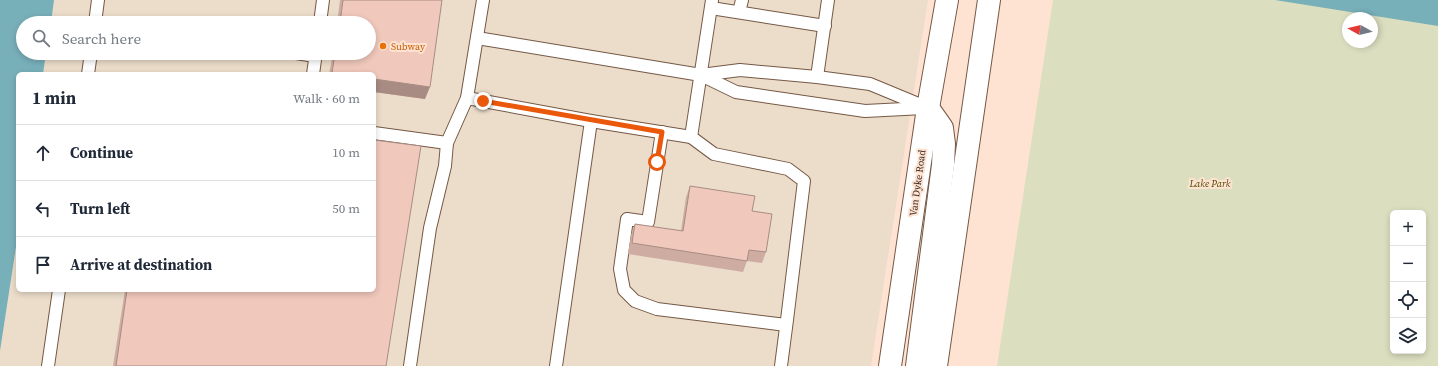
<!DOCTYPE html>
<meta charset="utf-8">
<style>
body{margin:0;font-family:"Source Serif 4",serif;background:#f6f6f7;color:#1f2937}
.controls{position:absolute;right:12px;bottom:12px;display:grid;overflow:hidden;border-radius:6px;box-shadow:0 2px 6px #0003}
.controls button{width:36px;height:36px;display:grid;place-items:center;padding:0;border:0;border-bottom:1px solid #e0e1e3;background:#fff;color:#1f2937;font:20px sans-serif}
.compass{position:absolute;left:1342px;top:12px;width:36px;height:36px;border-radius:50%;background:#fff;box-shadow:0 2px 6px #0003;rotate:278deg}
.stop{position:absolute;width:12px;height:12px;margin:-9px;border:3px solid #ea580c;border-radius:50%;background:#fff}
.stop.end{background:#ea580c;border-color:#fff;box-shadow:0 1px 4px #0008}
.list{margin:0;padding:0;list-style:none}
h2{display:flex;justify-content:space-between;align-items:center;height:52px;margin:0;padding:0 16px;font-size:17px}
h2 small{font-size:13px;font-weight:400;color:#747a83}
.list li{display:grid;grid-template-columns:26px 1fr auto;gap:12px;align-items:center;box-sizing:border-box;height:56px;padding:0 16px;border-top:1px solid #e0e1e3}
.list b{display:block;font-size:15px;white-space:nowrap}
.list em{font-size:13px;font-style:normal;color:#747a83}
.icon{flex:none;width:22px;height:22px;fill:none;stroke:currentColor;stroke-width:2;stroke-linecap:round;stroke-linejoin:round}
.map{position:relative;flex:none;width:1438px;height:366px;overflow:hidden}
.search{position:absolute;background:#fff;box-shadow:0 2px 6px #0003;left:16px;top:16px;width:360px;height:44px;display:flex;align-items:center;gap:10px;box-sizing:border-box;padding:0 14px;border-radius:22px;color:#747a83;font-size:15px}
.panel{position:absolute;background:#fff;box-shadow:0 2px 6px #0003;left:16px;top:72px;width:360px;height:220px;border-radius:6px}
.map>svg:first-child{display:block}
</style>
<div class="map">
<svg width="1438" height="366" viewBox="0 0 1438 366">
<rect width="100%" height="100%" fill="#ffe3d2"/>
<polygon fill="#ecddca" points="54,0 928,0 871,366 0,366 0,351 18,234 18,290 374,290 374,74 43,74 46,53 369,53 369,23 51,23"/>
<path fill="#dcdec0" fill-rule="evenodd" d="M1053,0H1438V366H997ZM1348,18H1372V42H1348ZM1393,213H1423V351H1393Z"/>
<g fill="#78b0ba">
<polygon points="0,0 54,0 51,23 23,23 23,53 46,53 43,74 18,74 18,234 0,351"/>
<polygon points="1275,0 1438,0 1438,26"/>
</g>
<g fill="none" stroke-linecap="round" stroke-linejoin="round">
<g stroke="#755845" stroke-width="14">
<g id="lane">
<polyline points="712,0 691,137 714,154 788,169 804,181 787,320 781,366"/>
<polyline points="711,8 825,26"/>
<polyline points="739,12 742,0"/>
<polyline points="95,23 98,0"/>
<polyline points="320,23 323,0"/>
<polyline points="477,38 701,75 740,70 817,77 870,84 928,108"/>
<polyline points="296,53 315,56"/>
<polyline points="88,74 91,53"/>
<polyline points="313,74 316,53"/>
<polyline points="701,75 736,92 865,111 924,108"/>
<polyline points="817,77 828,0"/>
<polyline points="467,98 591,121 691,137"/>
<polyline points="662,132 648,222 627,219 620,269 624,290 635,301 657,309 786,325"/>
<polyline points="374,133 447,143"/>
<polyline points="48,366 59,290"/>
<polyline points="410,366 430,228 445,166 447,143 467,98 483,0"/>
<polyline points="556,366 591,121"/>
</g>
</g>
<g stroke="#755845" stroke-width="24">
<g id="secondary">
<polyline points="890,366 928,108 947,0"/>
<polyline points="917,366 943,165 944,144 942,128 928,108"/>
<polyline points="936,366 989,0"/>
</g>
</g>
<use href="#lane" stroke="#fff" stroke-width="12"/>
<use href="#secondary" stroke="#fff" stroke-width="22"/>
</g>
<g fill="#ceaca2">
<polygon points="340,0 442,0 425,99 374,92 374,74 329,74 333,53 369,53 369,23 337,23"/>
<polygon points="690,186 752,211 766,252 762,263 747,261 743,272 628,254 631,235 635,224 681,231 686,197"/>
<polygon points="125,290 374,290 386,366 113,366"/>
</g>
<polygon fill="#a88c84" points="374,79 430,87 425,99 374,92"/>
<g fill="#f0c8bc" stroke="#a88c84">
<polygon points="343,0 442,0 430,87 374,79 374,74 340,74 332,73 335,53 369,53 369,23 340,23"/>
<polygon points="374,140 421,146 386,366 116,366 127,290 374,290"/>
<polygon points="690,186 755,196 752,211 772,214 766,252 749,250 747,261 632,243 635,224 683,231"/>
</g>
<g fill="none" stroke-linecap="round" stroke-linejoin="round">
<polyline stroke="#ea580c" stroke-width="5" points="483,101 662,132 657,162"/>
</g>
<circle fill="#e8710a" stroke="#ffe3d2" stroke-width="1.5" cx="383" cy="46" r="4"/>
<g text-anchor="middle" stroke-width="4" stroke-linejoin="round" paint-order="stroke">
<g font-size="10" fill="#c56008" stroke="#ffe3d2" text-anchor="start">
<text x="391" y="50">Subway</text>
</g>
<g font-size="10" fill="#34271f" stroke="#ffe3d2">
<text transform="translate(917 183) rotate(-82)" y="4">Van Dyke Road</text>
</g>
<g font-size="10" font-style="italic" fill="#4c4e00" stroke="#ffe3d2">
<text x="1210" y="187">Lake Park</text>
</g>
</g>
</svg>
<div class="controls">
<button>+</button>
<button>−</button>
<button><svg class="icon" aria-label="locate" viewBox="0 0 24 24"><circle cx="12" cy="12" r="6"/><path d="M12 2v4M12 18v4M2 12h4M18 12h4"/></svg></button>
<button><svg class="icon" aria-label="layers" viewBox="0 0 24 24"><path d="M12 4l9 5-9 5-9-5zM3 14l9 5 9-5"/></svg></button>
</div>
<svg class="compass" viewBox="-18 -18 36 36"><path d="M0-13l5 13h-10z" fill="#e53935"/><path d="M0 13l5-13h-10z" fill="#747a83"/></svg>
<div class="stop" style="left:657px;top:162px"></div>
<div class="stop end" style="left:483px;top:101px"></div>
<div class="search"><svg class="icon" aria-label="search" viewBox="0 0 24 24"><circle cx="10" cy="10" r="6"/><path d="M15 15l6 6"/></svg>Search here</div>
<section class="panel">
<h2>1 min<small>Walk · 60 m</small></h2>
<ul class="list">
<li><svg class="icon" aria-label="ahead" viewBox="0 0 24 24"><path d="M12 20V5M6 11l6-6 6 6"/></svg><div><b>Continue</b></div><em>10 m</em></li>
<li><svg class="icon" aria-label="left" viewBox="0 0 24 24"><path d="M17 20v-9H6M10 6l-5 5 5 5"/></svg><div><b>Turn left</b></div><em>50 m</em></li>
<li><svg class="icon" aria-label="arrive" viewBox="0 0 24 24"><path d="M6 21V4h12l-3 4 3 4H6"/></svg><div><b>Arrive at destination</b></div></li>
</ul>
</section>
</div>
